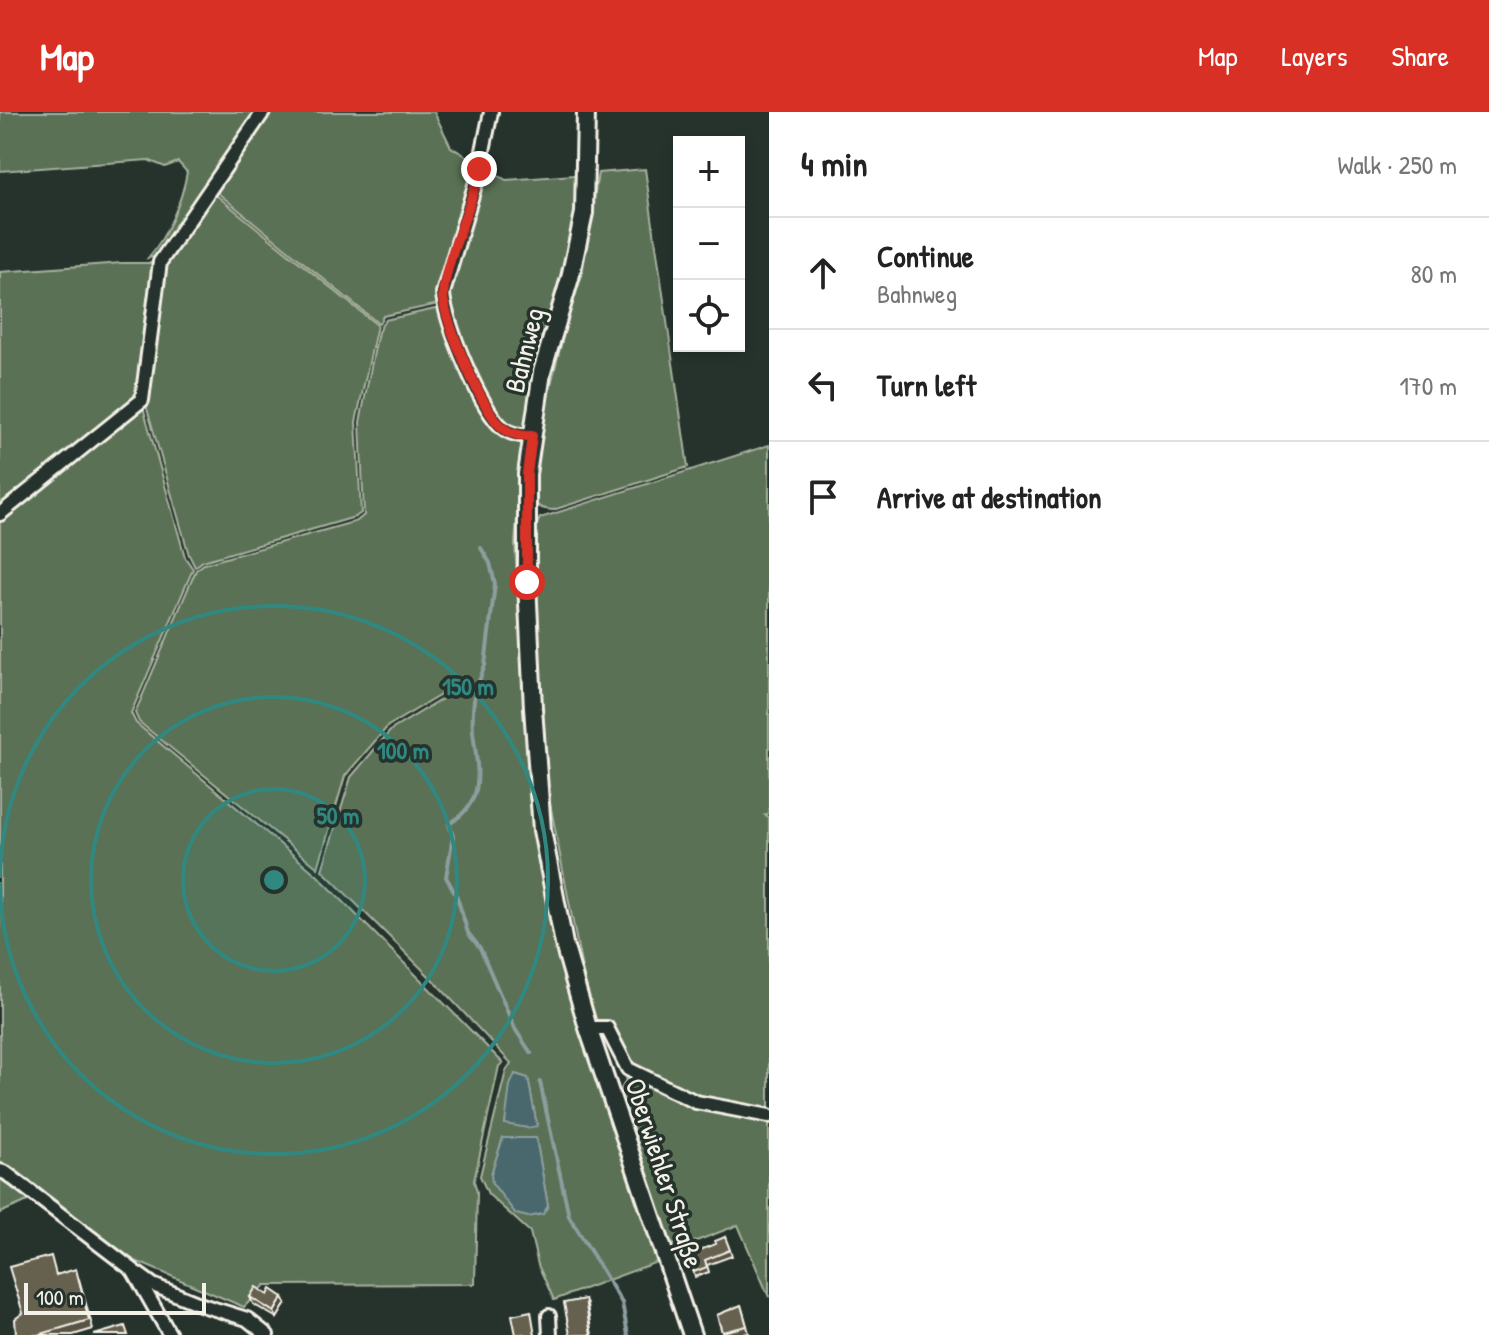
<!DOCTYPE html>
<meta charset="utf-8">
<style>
body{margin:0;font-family:"Patrick Hand",sans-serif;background:#f6f6f6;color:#222}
.controls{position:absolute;right:24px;top:24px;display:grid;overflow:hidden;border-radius:0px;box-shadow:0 4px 12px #0003}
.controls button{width:72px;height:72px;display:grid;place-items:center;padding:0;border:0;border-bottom:2px solid #e0e0e0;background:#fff;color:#222;font:40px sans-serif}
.scale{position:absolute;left:24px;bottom:20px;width:182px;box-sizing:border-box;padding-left:8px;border:4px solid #f4f1e8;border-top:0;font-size:22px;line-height:28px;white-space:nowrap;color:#f4f1e8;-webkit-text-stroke:6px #26332d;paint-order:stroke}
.stop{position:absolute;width:24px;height:24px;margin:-18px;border:6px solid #d93025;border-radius:50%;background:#fff}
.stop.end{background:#d93025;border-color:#fff;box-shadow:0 2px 8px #0008}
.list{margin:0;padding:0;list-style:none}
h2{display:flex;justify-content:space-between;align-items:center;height:104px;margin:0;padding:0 32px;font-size:34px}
h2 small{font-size:26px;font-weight:400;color:#767676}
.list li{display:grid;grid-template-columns:52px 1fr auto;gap:24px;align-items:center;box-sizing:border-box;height:112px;padding:0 32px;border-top:2px solid #e0e0e0}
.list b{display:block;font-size:30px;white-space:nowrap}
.list p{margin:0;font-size:26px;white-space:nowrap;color:#767676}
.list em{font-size:26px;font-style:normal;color:#767676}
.icon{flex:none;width:44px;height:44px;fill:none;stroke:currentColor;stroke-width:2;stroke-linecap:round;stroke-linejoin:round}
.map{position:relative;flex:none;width:769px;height:1223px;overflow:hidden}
header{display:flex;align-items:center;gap:48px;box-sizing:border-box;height:112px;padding:0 40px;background:#d93025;color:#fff}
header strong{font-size:38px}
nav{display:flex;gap:44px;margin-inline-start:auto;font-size:28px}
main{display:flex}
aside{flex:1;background:#fff}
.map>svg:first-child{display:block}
</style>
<header>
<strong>Map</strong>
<nav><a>Map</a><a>Layers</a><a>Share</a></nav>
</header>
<main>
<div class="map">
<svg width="769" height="1223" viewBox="0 0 769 1223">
<rect width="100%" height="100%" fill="#26332d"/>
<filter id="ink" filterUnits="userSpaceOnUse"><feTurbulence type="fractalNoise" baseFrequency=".0125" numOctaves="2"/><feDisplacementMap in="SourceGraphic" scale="16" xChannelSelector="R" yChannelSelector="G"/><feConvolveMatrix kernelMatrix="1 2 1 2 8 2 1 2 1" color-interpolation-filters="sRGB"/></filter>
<g filter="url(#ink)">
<g fill="#5a7155" stroke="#a7b19e" stroke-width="2" fill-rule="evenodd">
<path d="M0,0H257L158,144L148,146C168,123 182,89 187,60L178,50L165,55L148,48L0,59Z"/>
<polygon points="269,0 434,0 451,35 478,51 439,192 383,204 379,212 213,77"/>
<polygon points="484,55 506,68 574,63 577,67 576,110 527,318 517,320 498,306 487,288 452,212 448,180"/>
<path d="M645,57L688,355L553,398C543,397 536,396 533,385L542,309L567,208L582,163L598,61Z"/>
<polygon points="216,83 377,213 356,310 361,401 355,405 203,449 195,455 189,443 146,293 162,160 168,145 209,84"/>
<polygon points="122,151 153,151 154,157 137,285 0,398 0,160"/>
<path d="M440,196L491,312L502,325L523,332L515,431L529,686L552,819L596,962L657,1150L554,1188L538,1153L530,1120L488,1082L480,1064L506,959L511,951L435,870L322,758L351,665L391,618L460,576L461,571L388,614L345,664L318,756L139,610L135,601L196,458L204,452L357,409L364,403L360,310L378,220L385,208ZM515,962L528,966L537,1014L505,1012ZM503,1026H536L548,1094L491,1062Z"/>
<polygon points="143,295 185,445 193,457 131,601 136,611 317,763 503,951 499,954 474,1069 477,1080 475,1172 265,1173 244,1195 124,1144 0,1057 0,406"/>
<polygon points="769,333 769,701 765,703 769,705 769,1001 705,989 634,956 608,915 592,909 549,686 541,612 535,417 540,406"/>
<polygon points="626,967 689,990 769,1007 769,1185 738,1113 686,1133 671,1132 618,984"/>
<polygon points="0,1066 30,1085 30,1088 0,1101"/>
</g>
<g fill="#48676e" stroke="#8d9e9f" stroke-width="2">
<polygon points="515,962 528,966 537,1014 528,1016 505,1012 510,973"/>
<polygon points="503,1026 536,1026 548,1094 543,1102 528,1105 516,1102 492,1071 491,1062"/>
</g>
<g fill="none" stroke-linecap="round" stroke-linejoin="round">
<g stroke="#8d9e9f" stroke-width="4">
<polyline points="478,572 485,553 495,472 490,451 481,436"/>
<path d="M475,580C473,593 472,606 473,619C477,657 488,688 449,712L453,724L446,765L457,785L468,821L480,836L515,917L531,941"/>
<polyline points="540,970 569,1104 622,1191 628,1223"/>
</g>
<g stroke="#f4f1e8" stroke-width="18">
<g id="minor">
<path d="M491,0L478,63L443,181C444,208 481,299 503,316C512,323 521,323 532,324"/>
<polyline points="0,402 142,288 160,150 263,0"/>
<polyline points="588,916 607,916 628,957 696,990 769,1004"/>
<polyline points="0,1059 6,1061 133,1158 170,1223"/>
<polyline points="138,1162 153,1173 205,1194 247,1207 267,1223"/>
<polyline points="549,1204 550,1223"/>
</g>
</g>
<g stroke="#f4f1e8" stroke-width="22">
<polyline id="major" points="586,0 584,101 570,166 542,260 527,362 527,470 533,596 542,718 564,832 588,916 692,1223"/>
</g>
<use href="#minor" stroke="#26332d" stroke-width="12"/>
<use href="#major" stroke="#26332d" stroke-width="16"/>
</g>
<g fill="#585344" stroke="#f4f1e8" stroke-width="2">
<polygon points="725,1125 732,1144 707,1153 709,1160 695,1165 687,1143 716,1132"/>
<polygon points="57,1162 79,1167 93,1217 73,1223 12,1223 16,1222"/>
<polygon points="268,1183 286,1191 277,1206 253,1192 250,1185"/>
<polygon points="741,1193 749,1221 739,1223 723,1223 717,1203"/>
</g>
<g fill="#474437" stroke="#f4f1e8" stroke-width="2">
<polygon points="283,1185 286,1191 277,1206 274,1200"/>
<polygon points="585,1187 587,1193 592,1223 591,1223"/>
</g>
<g fill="#66614f" stroke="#f4f1e8" stroke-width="2">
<polygon points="725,1125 730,1138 705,1148 707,1155 694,1160 687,1143 716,1132 715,1129"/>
<polygon points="51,1144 56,1163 76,1157 89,1208 38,1223 12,1223 16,1222 15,1207 23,1201 9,1155"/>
<polygon points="256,1175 268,1183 271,1177 283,1185 274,1200 250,1185"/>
<polygon points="585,1187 591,1223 570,1223 564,1191"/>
<polygon points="741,1193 747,1214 722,1220 717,1203"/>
<polygon points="531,1199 535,1223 523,1223 523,1222 516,1223 512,1203"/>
<polygon points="125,1214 128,1223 94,1223"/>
</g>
</g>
<g fill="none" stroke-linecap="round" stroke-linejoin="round" filter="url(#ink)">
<path stroke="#d93025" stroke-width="10" d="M479,57C472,97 447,142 443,182C442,205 484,302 503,316C512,323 521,324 532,324L527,362V470"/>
</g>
<circle cx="274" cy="768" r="91" fill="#318880" fill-opacity=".12"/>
<g fill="none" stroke="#318880" stroke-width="4">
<circle cx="274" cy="768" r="91"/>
<circle cx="274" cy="768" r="183"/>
<path d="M0 766A274 274 0 1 1 0 770"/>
</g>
<g text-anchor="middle" stroke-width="7" stroke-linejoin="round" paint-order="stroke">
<g font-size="28" fill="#f4f1e8" stroke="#26332d">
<text transform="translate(524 238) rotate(-76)" y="10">Bahnweg</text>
<text transform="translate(665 1061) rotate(72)" y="10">Oberwiehler Straße</text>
</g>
</g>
<circle cx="274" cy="768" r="12" fill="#318880" stroke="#26332d" stroke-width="4"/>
<g font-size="24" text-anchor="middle" font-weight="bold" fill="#318880" stroke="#26332d" stroke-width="7" stroke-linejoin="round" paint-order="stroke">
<text x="468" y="583">150 m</text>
<text x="403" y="647">100 m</text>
<text x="338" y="712">50 m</text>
</g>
</svg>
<div class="controls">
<button>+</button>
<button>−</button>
<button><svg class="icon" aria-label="locate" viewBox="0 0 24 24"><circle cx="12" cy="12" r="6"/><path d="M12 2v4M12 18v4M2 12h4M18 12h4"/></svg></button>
</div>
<div class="scale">100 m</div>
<div class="stop" style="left:527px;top:470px"></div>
<div class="stop end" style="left:479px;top:57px"></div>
</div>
<aside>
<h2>4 min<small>Walk · 250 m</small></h2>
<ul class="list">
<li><svg class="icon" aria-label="ahead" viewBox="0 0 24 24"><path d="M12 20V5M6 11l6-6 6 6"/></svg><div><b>Continue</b><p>Bahnweg</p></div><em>80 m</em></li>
<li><svg class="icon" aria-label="left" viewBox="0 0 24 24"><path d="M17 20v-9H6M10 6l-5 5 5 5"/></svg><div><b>Turn left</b></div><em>170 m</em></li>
<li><svg class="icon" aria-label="arrive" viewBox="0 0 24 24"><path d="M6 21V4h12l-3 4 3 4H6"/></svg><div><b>Arrive at destination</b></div></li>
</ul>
</aside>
</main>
